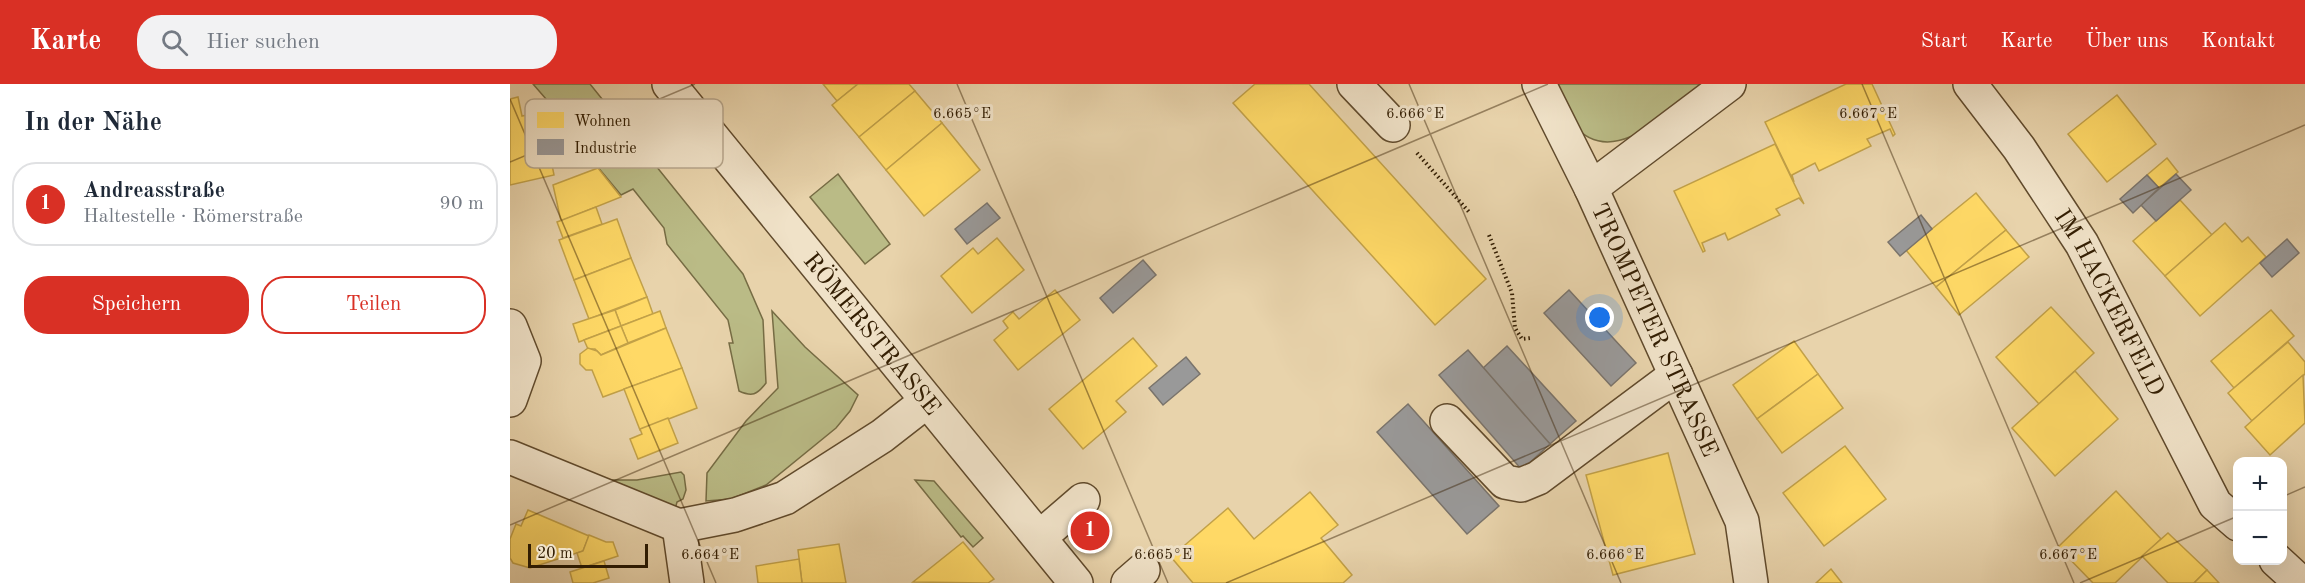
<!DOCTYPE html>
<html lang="de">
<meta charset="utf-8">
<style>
body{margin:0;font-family:"Old Standard TT",serif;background:#f2f2f3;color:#1f2937}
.controls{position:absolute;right:18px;bottom:18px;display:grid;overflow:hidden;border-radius:12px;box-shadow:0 6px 24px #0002}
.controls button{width:54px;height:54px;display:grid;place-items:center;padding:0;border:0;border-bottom:2px solid #e0e1e3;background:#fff;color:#1f2937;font:30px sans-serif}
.scale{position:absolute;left:18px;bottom:15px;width:120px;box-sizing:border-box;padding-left:6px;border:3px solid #321d02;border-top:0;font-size:16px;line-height:21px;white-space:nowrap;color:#321d02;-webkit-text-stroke:4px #f0e2c8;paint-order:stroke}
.you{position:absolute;left:1090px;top:234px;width:21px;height:21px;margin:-15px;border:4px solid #fff;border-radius:50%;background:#1a73e8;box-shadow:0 0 0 9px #1a73e833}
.badge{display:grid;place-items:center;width:39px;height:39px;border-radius:50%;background:#d93025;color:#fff;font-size:20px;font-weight:700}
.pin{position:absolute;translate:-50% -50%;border:3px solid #fff;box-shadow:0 2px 6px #0006}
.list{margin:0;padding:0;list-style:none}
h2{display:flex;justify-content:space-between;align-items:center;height:78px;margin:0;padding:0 24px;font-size:26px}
h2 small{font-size:20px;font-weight:400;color:#747a83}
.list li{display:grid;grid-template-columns:39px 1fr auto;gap:18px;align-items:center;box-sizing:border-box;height:84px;margin:0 12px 12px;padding:0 12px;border:2px solid #e0e1e3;border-radius:24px}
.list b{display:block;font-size:22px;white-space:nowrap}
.list p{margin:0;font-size:20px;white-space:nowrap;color:#747a83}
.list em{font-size:20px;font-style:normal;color:#747a83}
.actions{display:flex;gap:12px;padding:18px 24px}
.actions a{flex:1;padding:14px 0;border:2px solid #d93025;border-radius:24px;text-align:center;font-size:21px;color:#d93025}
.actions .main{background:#d93025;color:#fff}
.icon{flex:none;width:33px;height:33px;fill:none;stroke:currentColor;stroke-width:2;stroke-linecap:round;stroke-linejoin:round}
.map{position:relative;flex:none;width:1795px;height:499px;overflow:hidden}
header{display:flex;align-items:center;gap:36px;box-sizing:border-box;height:84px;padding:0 30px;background:#d93025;color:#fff}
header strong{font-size:28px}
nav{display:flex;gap:33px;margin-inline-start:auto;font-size:21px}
.search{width:420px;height:54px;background:#f2f2f3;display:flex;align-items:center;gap:15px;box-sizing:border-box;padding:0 21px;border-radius:24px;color:#747a83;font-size:22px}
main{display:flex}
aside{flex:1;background:#fff}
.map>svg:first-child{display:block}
</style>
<header>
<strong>Karte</strong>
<div class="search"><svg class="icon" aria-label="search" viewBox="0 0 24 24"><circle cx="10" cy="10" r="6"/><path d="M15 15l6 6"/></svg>Hier suchen</div>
<nav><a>Start</a><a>Karte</a><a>Über uns</a><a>Kontakt</a></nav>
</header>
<main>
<aside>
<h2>In der Nähe<small></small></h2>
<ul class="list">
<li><span class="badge">1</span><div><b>Andreasstraße</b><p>Haltestelle · Römerstraße</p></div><em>90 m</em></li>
</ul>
<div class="actions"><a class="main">Speichern</a><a>Teilen</a></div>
</aside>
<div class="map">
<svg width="1795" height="499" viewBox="0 0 1795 499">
<rect width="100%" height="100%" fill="#e8d3ab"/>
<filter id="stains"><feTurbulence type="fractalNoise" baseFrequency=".00333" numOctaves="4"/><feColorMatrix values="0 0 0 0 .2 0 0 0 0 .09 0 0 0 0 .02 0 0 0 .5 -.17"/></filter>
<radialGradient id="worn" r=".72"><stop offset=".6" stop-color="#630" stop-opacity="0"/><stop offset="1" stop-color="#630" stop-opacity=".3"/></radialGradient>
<g fill="#babb86" stroke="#766c44" stroke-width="1.5">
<path d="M23,0H80L233,190L253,236L256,299C247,311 242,313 229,307L219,259H223L218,236L157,160L154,144L123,105L111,111L66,57L69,53Z"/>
<path d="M1043,0H1193C1161,25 1103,88 1064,41C1055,30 1049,13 1043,0Z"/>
<polygon points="328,90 380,160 355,180 300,113"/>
<polygon points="262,227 295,263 348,311 340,327 326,344 256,401 221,415 196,417 197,389 236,337 268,304"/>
<polygon points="171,388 174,391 176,406 173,415 167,418 164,429 144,425 145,414 132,412 93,396 127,396"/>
<polygon points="405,396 424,397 473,454 463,463 453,452 451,453"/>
</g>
<g fill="#ffd966" stroke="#c2a148" stroke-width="1.5">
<polygon points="313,0 348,0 327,17"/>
<polygon points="348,0 399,0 405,7 349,53 322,21"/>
<polygon points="745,0 799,0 976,195 925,241 723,19"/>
<polygon points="1336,0 1362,0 1385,50 1383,52 1380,45 1357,55 1361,62 1309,87 1305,79 1282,91 1284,98 1255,38"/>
<polygon points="405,7 432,39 376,86 349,53"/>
<polygon points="1607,11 1646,60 1597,98 1558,50"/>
<polygon points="8,13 12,32 22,30 35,45 44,91 0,101 0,15"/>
<polygon points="432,39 470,86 414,132 376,86"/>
<polygon points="1265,60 1294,120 1289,114 1266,125 1270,131 1218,156 1215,149 1192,159 1195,167 1193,168 1164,107"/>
<polygon points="1657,74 1668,88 1649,104 1637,91"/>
<polygon points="88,84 111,113 51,137 43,101"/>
<polygon points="1466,109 1496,146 1426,203 1396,166"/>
<polygon points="1670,116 1702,151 1655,192 1623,157"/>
<polygon points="86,123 92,140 53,154 47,138"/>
<polygon points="107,135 121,174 64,196 49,156"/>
<polygon points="1715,139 1732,158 1738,153 1756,173 1690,232 1655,192"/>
<polygon points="1496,146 1519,173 1449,231 1426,203"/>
<polygon points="487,154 514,186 462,229 431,192 463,164 468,170"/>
<polygon points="121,174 137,213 79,235 64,196"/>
<polygon points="545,206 570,236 508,286 484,256 498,244 493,237 503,228 509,235"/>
<polygon points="137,213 143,230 111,242 105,226"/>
<polygon points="1541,223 1584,269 1529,320 1486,273"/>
<polygon points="105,226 111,242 69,258 63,240"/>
<polygon points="1761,226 1784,252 1724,304 1701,277"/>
<polygon points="150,227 156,244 118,259 111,242"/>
<polygon points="111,242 118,259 91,271 85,265 78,265 74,256"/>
<polygon points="156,244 172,284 93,313 82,286 76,286 70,280 70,270 78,264 87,267 91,271"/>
<polygon points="623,254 647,282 606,317 616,328 573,365 539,325"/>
<polygon points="1284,257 1308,290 1247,335 1223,301"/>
<polygon points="1778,258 1795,278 1795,290 1742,337 1718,309"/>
<polygon points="172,284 187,324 130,346 114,305"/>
<polygon points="1565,287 1608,335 1545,392 1502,344"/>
<polygon points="1308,290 1333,324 1272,369 1247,335"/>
<polygon points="1793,291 1795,339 1760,371 1735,343"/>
<polygon points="158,334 168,359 128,375 120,355 132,350 130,345"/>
<polygon points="1335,362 1376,415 1314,462 1273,409"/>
<polygon points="1158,369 1185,470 1103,491 1076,391"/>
<polygon points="1606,407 1651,455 1605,499 1583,499 1548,463"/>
<polygon points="800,408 828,441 811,454 842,491 833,499 683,499 661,473 718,424 744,455"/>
<polygon points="18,426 79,452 73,467 20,484 3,479 0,474 0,455 6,440 11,442"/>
<polygon points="1658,449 1697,486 1684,499 1658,499 1632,472"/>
<polygon points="79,451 96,458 103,458 108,472 72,484 67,469 73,467"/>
<polygon points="453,458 484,495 478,499 403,498"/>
<polygon points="329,460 336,499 292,499 288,466"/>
<polygon points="289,475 292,499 248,499 246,482"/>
<polygon points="94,477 99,494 83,499 63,499 60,488"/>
<polygon points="1321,485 1332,499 1306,499"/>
<polygon points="1697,486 1709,499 1684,499"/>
</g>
<g fill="#999" stroke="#7a746c" stroke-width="1.5">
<polygon points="1666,90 1681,106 1646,137 1631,121"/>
<polygon points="1637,91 1649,104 1623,129 1610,115"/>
<polygon points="477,119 490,134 457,160 445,145"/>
<polygon points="1411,131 1422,145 1390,172 1378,158"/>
<polygon points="1777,155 1789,169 1762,193 1750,179"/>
<polygon points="633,176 646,191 603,229 590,214"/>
<polygon points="1059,206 1126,279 1101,302 1034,229"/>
<polygon points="997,262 1066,337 1040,360 972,285"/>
<polygon points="958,266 1040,360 1012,386 929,291"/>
<polygon points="676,273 690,290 653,321 639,304"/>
<polygon points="898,320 989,422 957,450 867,348"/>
</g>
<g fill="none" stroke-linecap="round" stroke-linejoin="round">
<g stroke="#604a2c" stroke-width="36">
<g id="minor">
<path id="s1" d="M159,0L566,499"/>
<polyline points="844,0 883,41"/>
<path id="s2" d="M1029,0L1081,104L1232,437L1241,499"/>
<path id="s3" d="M1460,0L1509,64L1572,160L1705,420L1728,440"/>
<polyline points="1081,104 1219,0"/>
<polyline points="0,242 14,277 0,316"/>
<polyline points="937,337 995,398 1011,401 1028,394 1166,291"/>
<polyline points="0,373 169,442 225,431 275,414 372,352 417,317"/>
<polyline points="169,442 177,499"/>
<polyline points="530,453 573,416"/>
<polyline points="1766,476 1791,499"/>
<polyline points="618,499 633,486"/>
</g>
</g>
<g stroke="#321d02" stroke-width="4" stroke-dasharray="1.5 3" stroke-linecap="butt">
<polyline points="907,69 959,128"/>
<polyline points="979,151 1002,209 1005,244 1012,255 1021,254"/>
</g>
<use href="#minor" stroke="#f0e2c8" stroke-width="33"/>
</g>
<path fill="none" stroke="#321d02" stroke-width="1.5" stroke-opacity="0.45" d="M447,0L658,499M899,0L1111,499M1352,0L1564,499M0,15L206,499M0,78L185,0M1772,413L1795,403M0,441L1038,0M716,499L1795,41M1570,499L1728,432"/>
<g text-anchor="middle" stroke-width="6" stroke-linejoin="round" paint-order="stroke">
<g font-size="24" fill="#321d02" stroke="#f0e2c8">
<text dy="8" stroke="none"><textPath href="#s3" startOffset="260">IM HACKERFELD</textPath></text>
<text dy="8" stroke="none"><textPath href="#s2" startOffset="272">TROMPETER STRASSE</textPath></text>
<text dy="8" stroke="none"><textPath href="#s1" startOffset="322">RÖMERSTRASSE</textPath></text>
</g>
</g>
<rect x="15" y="15" width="198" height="69" rx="9" fill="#f0e2c8" stroke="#b7a78d" stroke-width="1.5"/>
<rect x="27" y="28" width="27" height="16" fill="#ffd966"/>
<rect x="27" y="55" width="27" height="16" fill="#999"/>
<g font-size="16" fill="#321d02">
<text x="64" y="42">Wohnen</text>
<text x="64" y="69">Industrie</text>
</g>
<g font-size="15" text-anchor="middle" fill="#321d02" stroke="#f0e2c8" stroke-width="6" stroke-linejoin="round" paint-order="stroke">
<text x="452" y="34">6.665°E</text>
<text x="905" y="34">6.666°E</text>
<text x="1358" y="34">6.667°E</text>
<text x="200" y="475">6.664°E</text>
<text x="653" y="475">6.665°E</text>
<text x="1105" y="475">6.666°E</text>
<text x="1558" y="475">6.667°E</text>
</g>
<rect width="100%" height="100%" filter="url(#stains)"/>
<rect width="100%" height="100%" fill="url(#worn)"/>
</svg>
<div class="controls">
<button>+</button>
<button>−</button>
</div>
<div class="scale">20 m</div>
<div class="you"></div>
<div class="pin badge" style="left:580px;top:447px">1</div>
</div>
</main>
